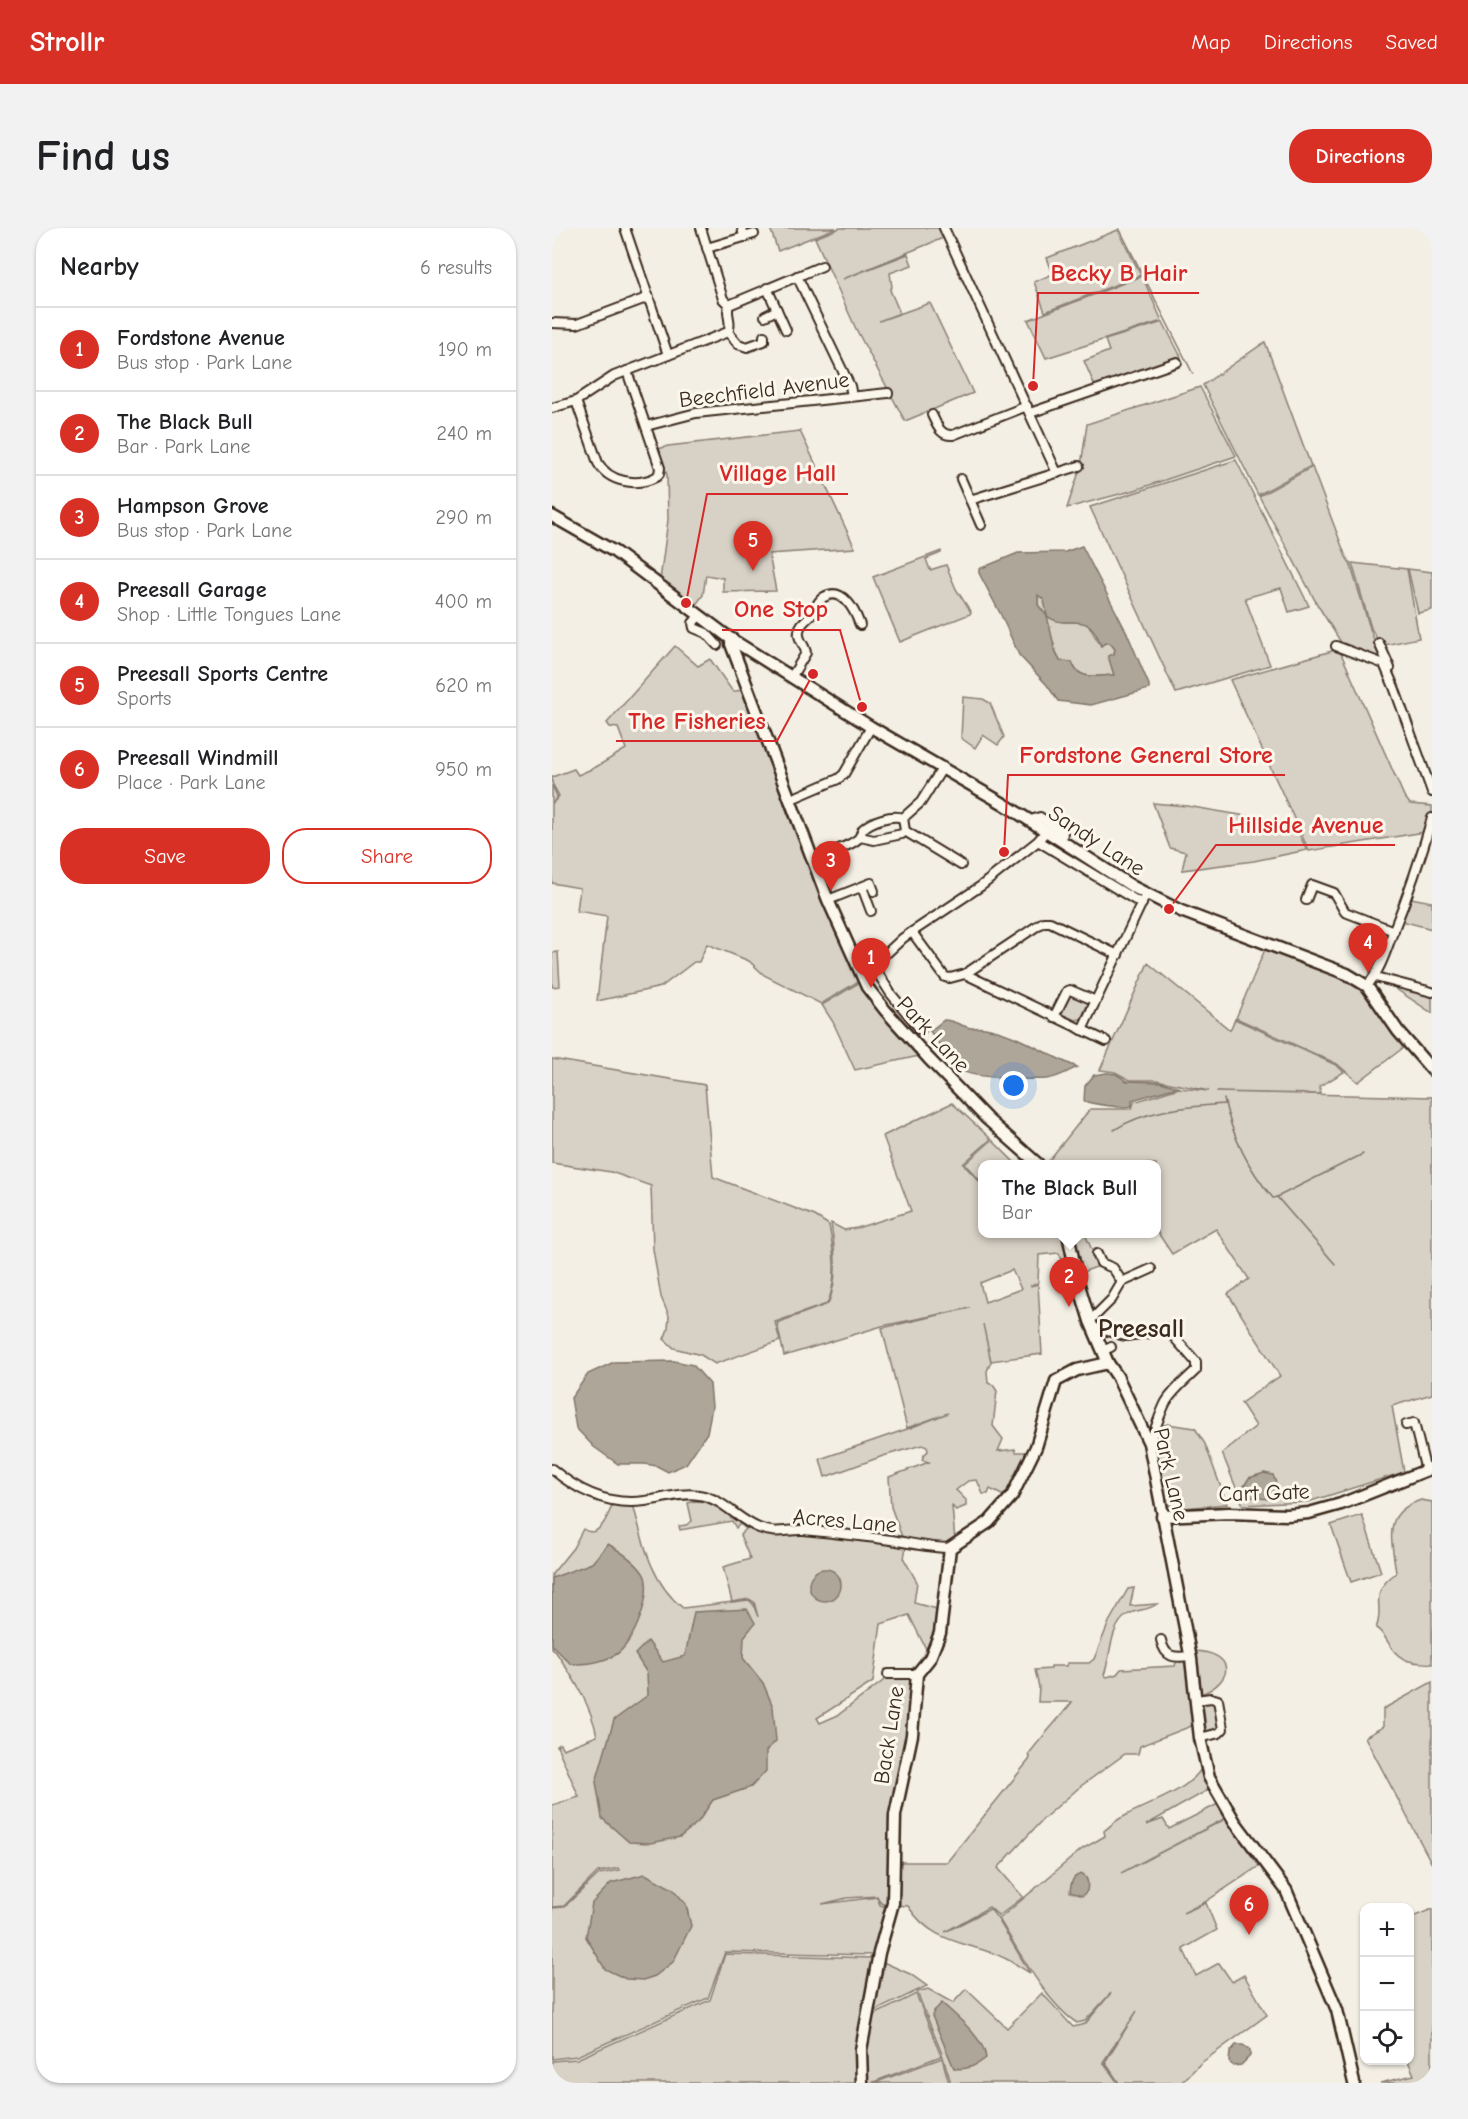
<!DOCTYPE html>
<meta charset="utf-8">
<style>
body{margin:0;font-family:"Comic Neue",sans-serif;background:#f2f2f2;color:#202124}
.controls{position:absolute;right:18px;bottom:18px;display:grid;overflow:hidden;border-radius:12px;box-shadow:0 2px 4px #0004}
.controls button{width:54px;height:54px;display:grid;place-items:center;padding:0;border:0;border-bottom:2px solid #e0e0e0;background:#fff;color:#202124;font:30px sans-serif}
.you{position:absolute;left:462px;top:858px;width:21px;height:21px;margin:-15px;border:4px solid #fff;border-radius:50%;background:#1a73e8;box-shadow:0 0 0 9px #1a73e833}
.badge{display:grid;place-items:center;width:39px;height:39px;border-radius:50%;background:#d93025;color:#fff;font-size:20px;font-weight:700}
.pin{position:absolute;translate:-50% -50px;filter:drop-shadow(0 2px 3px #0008)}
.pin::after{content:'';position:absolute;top:32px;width:21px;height:18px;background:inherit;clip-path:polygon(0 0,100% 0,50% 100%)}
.popup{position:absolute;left:426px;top:932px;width:183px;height:78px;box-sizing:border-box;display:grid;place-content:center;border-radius:12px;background:#fff;filter:drop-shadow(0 2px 4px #0005);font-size:20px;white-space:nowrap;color:#757577}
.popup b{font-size:22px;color:#202124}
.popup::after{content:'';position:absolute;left:50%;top:100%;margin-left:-12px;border:12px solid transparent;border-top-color:#fff}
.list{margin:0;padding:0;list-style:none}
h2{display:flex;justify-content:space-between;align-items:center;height:78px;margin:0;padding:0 24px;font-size:26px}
h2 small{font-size:20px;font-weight:400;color:#757577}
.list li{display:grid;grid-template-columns:39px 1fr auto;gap:18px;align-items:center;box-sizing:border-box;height:84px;padding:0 24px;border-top:2px solid #e0e0e0}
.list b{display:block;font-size:22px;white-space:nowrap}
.list p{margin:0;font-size:20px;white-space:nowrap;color:#757577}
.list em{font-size:20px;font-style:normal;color:#757577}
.actions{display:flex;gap:12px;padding:18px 24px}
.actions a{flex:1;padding:14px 0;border:2px solid #d93025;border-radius:24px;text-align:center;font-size:21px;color:#d93025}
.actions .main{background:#d93025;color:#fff}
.icon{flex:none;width:33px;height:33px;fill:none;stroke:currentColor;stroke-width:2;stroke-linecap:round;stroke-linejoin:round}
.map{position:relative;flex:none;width:880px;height:1855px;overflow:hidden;border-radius:24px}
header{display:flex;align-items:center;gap:36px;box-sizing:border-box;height:84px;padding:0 30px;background:#d93025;color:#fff}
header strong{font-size:28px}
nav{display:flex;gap:33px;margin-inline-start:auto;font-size:21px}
.intro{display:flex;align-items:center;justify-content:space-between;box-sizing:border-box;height:144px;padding:0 36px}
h1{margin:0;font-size:42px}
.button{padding:15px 27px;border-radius:24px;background:#d93025;color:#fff;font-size:21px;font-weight:700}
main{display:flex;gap:36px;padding:0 36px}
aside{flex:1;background:#fff;border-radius:24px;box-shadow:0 2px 4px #0004}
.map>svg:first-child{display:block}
</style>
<header>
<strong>Strollr</strong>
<nav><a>Map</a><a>Directions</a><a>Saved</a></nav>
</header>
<div class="intro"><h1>Find us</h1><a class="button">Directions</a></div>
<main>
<aside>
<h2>Nearby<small>6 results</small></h2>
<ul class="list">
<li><span class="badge">1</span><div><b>Fordstone Avenue</b><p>Bus stop · Park Lane</p></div><em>190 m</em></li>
<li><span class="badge">2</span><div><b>The Black Bull</b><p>Bar · Park Lane</p></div><em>240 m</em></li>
<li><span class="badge">3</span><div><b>Hampson Grove</b><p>Bus stop · Park Lane</p></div><em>290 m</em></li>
<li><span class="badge">4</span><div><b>Preesall Garage</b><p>Shop · Little Tongues Lane</p></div><em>400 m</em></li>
<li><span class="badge">5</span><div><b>Preesall Sports Centre</b><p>Sports</p></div><em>620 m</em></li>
<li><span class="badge">6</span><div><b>Preesall Windmill</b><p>Place · Park Lane</p></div><em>950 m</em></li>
</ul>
<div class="actions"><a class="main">Save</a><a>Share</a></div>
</aside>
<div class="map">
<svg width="880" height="1855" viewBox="0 0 880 1855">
<rect width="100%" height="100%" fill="#f3efe4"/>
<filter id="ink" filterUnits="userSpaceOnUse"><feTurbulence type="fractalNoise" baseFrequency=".0167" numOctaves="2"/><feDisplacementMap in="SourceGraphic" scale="12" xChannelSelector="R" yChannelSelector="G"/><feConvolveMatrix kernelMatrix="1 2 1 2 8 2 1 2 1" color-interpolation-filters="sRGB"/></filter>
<g filter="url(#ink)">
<g fill="#d8d1c6" stroke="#8a7e72" stroke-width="1.5" fill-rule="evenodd">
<polygon points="218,0 284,0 226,23"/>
<polygon points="288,0 387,0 391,10 291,51 356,26 360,37 338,45 340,59 338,62 348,85 327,93 378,75 421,165 353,193 304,101 263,10"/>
<polygon points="566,2 589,47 493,84 482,54 501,46 495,30"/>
<polygon points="590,48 610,93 494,130 476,92"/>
<polygon points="611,94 629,129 543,158 532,133 557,123 553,112"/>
<polygon points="713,114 759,238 706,267 651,157"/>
<polygon points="648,159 684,228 583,262 515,280 529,238 535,196"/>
<polygon points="248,203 303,320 217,326 224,363 171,364 171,350 154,347 151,367 143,378 108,352 116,292 115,247 106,221 116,218"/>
<polygon points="684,232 757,378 737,384 729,360 693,370 718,437 624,465 538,279"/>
<polygon points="760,239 794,329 798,335 820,407 833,432 790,416 765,376 707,268"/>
<polygon points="389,323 389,325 374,331 378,342 394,337 404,361 419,384 418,386 348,414 321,349"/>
<polygon points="800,335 855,341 867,410 833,417 831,412 826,413 819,400"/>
<polygon points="856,341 880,344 880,382 866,385"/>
<path d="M486,367C495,371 495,379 495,388L511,394H531L537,398L549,418L553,415H558L563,421L562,426L557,428L562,447C546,448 526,453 520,434L509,433L503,422L494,388L486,377Z"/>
<polygon points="123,418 146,438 158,431 181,464 192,461 235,584 307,753 269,776 212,747 197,733 155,716 147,734 142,734 109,759 45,773 55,688 25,683 28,660 0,655 0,557 5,568 1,575 7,568 0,555 0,549 22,541 26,547 44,539 74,521 66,500 58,499 55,495"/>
<polygon points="787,421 852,568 858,576 880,578 880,584 872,604 757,623 678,452"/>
<polygon points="411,469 431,471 438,475 452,509 446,517 431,507 423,520 409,510"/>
<polygon points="601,575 635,578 742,596 755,622 702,633 630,642 634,624 618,620"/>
<polygon points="859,670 880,674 880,701 850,693"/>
<polygon points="714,719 792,750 809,761 834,794 855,817 806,854 785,836 684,790"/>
<polygon points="6,724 8,758 0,759 0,725"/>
<polygon points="596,735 678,802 683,791 784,837 792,844 768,858 768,866 664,864 880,869 880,1166 840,1178 852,1244 756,1274 691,1277 670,1225 704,1198 689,1175 728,1148 676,1066 697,1051 664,1001 620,1026 604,1002 604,936 494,936 538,881 580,881 582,874 627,860 657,863 604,852 578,852 563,844 548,842"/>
<polygon points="308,754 367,828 303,842 281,794 270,777"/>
<polygon points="843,758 880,768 880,785 844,761"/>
<polygon points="517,766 536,775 529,791 523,792 510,787 508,783"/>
<path d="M0,831L153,857L161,949L263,988L277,997C282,1023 286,1052 275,1076L223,1094L228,1113L163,1136L149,1127L122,1120L112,1111L116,1101L117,1088L109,1069L101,1021L99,958L59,944L0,935Z"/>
<path d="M400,875L439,911L411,936L430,956V1006H513L520,1041L510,1032L507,1025L487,1027L486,1055L478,1058L486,1056L490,1126L439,1133L431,1096L439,1134L435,1143L436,1155L441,1157L445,1163L441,1198L451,1211L446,1223L463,1221L464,1224H479L454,1269L438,1261L436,1266H431L425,1252L416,1253L404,1262L414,1272V1278L404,1282L400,1278L403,1313C386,1321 367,1315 350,1309L339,1279L337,1249L377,1234L370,1232L372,1227L376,1223L375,1219L370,1217L331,1228L273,1249L268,1231L358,1200L396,1185L355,1200L330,1100L418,1080L330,1098L232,1128L225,1095L276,1076C287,1051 283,1022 279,995L292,1002L305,1000L359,983L331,908ZM460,1042L469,1061L433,1074L428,1055Z"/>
<polygon points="440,912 464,936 430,936 430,955 413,936"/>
<polygon points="520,1006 533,1006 547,1038 528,1045"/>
<polygon points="615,1196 643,1200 653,1216 675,1276 632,1280 616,1277 601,1220 609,1198"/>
<path d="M869,1272L880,1274V1436C871,1434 861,1436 852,1431C837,1424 836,1407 824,1400C834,1378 814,1367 844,1345C840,1311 829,1285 869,1272Z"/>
<path d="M143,1273L161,1275L223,1308L253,1305L354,1318L352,1331L365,1354L362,1375L389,1382L377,1427L357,1387L329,1396L321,1454L265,1490L268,1495L286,1487L339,1447L360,1448L338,1679L329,1675L325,1668L295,1670L270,1676L325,1669L328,1677L336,1680L322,1727L173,1724L156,1770L25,1828L0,1831V1680L12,1679L47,1646L68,1642L67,1640L46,1644L12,1678L0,1679V1577L27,1569L5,1518L8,1516L11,1521L45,1508C39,1477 22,1451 4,1424L0,1421V1346L21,1320L31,1301C47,1312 56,1288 61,1275L81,1276C91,1314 99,1355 131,1380L197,1372L201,1376L206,1389L202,1374L197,1371L180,1374L171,1339L198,1331L188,1307L194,1301L188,1296L184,1300L180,1293L128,1302L127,1298L134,1297L140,1293L136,1275Z"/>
<polygon points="810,1287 829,1344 799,1354 779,1297"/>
<path d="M582,1360L578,1378L605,1376C596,1383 584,1381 575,1387C557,1399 559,1429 552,1447L555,1449L565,1446L569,1441L623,1438L625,1431L636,1433L642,1497L588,1518L586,1526H573L529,1558L491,1591L446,1640L471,1669L447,1688L437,1679L393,1704L438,1681L446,1691L478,1745C465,1737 454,1729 440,1725C406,1713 378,1712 356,1678L343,1677L345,1634H395L477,1532L478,1530L476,1527C490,1508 506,1492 520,1474H486L487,1459L483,1442L499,1441V1438H514L515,1435H537L542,1431L557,1394L576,1361Z"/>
<path d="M641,1423C683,1424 684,1453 647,1467Z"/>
<polygon points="880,1454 880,1636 813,1509 831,1499 831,1481"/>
<polygon points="648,1474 663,1474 668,1500 652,1506"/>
<path d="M650,1540L658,1561L594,1597L611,1591L617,1601L666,1576L674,1590L569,1645L675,1590L710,1636L653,1674L631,1685L654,1675L665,1702L631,1721L644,1748L667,1735L680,1754L692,1747L715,1787L649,1835L629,1855H567L553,1834L585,1783L551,1834L566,1855H399L390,1826L365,1764L376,1761L401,1775L414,1761L455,1800L490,1765L521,1799L533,1796L559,1765L533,1793L525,1795C495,1776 466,1722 447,1691L530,1621L553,1608L552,1603C558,1598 564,1592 571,1589C597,1574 632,1566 650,1540Z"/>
<polygon points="880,1681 880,1855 828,1855 862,1847 856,1833 858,1690"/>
<polygon points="173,1726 321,1730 309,1796 304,1855 0,1855 0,1833 25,1831 158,1772"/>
<polygon points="331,1734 358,1746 375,1758 317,1786 327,1737"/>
<polygon points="364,1766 389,1828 319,1855 312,1855 318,1789"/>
<polygon points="390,1830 397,1855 322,1855"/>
</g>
<g fill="#afa69a" stroke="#817468" stroke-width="1.5" fill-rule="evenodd">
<path d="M530,318L575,405L597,457V461L539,477L506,473L495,457L467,427L449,387L427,345V341L466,325L513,324ZM486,367L492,372L495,388C515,404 537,378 549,418L553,415H558L563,421L562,426L556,428L562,447C547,448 525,453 520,434L508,433L503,422L495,388L486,377Z"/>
<path d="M392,792C401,792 409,798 419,800C423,800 428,799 433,800C466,806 494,827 525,839C515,844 506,850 494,851C480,852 421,850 411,843C397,833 388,817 378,803Z"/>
<path d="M555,845L564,846L575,853L609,854L626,859L580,872V878C573,881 540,876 532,873L533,858L542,847Z"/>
<polygon points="122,1133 141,1137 158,1156 160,1179 155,1205 134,1236 116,1244 105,1238 93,1236 66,1236 42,1219 24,1200 19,1170 36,1146 62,1134"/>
<polygon points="712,1245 721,1247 724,1255 723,1266 717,1271 698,1269 693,1266 692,1258 697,1250"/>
<path d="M56,1316C68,1323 83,1333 91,1345C103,1362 81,1418 63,1427C48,1435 35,1436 19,1436L0,1417V1350L40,1335Z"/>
<circle cx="273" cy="1357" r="16"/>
<polygon points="195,1381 203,1395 192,1409 191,1430 211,1455 221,1479 224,1513 214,1523 214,1543 199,1559 161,1572 146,1594 128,1609 99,1615 77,1614 50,1590 44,1554 62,1492 96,1467 95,1445 83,1426 96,1413 111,1434 133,1428 142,1384"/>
<polygon points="93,1646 121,1661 134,1676 139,1698 121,1734 103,1748 91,1752 74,1751 53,1741 34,1709 40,1675 59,1655"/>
<path d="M531,1646C537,1652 536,1656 535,1663L530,1668L518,1664C519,1655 520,1647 531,1646Z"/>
<path d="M390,1775C404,1788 432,1810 434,1830C426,1837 413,1843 402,1840L380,1788L382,1783Z"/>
<polygon points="684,1817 691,1817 698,1822 698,1828 689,1837 682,1838 677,1834 678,1824"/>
</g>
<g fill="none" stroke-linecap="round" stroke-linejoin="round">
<g stroke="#817468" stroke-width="1.5">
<polyline points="567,0 641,146"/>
<path d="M672,871C680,907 697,942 721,970L725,969L783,1036"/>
<path d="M562,902C594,881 636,879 673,876"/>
<polyline points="725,969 811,926"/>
</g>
<g stroke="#3b2a1e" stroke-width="12">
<g id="street">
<polyline points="73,0 116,127"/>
<polyline points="190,0 192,9"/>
<polyline points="392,0 505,245"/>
<polyline points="155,20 202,6"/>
<polyline points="245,48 298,158 300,168"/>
<polyline points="215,60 234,102"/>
<polyline points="177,77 270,38"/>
<polyline points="213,88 225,82"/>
<polyline points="0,95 25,96 97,69"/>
<polyline points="176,104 186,116 195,119 212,113 212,108"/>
<path d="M24,173L46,235C57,254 84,259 104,249L107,246L108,240L75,143"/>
<path d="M0,180L24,173L62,148L176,104C181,94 173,86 177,77L171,71L149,0"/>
<polyline points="478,185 625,134"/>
<path d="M380,187C385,197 388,208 401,207L475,178"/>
<polyline points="94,198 144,185 336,165"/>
<polyline points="409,251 429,297"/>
<polyline points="418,272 527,238"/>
<polyline points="147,388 141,395 142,400 154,405 165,417"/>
<polyline points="827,415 838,440"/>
<polyline points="784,418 832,436 842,459 880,564"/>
<path d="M240,448L254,425C253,416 245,412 247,403C248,396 253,393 258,388C263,382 265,373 272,369C291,358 303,383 308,397"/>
<polyline points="237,572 286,551 292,546 319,499"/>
<polyline points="479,592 488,589 511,604 510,613"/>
<polyline points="353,603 409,637"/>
<polyline points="308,609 322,612 350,606 353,603 351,590"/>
<polyline points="486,613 590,676"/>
<path d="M259,631C272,626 298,619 307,610C309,607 309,604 311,601C319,593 340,586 351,590L369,574L391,539"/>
<polyline points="310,659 319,683"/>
<polyline points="276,672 319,655 322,663"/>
<polyline points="754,672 760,657 782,665 793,684 842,703"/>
<polyline points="360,704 393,749 398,750 413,746 554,813"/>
<polyline points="318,733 339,766 369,802"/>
<polyline points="305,739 336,724 351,710 429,658 486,613 494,603"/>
<polyline points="413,746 491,694 498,694 566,727"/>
<polyline points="823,749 880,764"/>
<path d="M815,758C828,743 834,723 841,704C856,667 869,629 880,590"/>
<polyline points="502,789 515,763 518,762 544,773"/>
<polyline points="530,802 594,666"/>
<polyline points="545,1026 549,1035 561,1040 570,1054"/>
<polyline points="538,1093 560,1071 570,1054 599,1041"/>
<path d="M541,1099L573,1108L598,1105L614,1100L644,1134V1142C634,1152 621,1162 614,1174C607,1187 604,1202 597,1215"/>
<polyline points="551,1123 559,1119"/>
<polyline points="854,1197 862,1195 874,1243"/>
<path d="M0,1241C26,1263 58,1278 93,1273C111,1271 129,1264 147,1267C170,1270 186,1292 207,1300C225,1307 235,1301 252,1302C281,1305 310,1308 339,1312C359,1315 377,1320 398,1320"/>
<path d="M609,1412C613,1430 622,1430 639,1428"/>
<polyline points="336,1446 365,1446"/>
<polyline points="644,1472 659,1470 666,1472 671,1501 667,1505 648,1510"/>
</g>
</g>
<g stroke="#3b2a1e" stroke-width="15">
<g id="secondary">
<polyline points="0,288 63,324 179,411 319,499 452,576 581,659 629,683 795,746 815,758 846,803 880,842"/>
<polyline points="180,411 179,416 276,672 315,759 333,782 377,831 435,891 486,936"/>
<polyline points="516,1006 526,1054 538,1093 556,1135 565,1148 597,1215 639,1431 648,1510 657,1549 683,1594 734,1662 785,1782 802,1855"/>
<polyline points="610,1288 677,1285 735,1287 757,1285 789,1276 880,1240"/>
<polyline points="310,1855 309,1822 327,1725 341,1675 343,1587 360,1507 365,1446 378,1430 388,1405 398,1320 437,1294 460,1268 484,1219 504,1153 525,1142 556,1135"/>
</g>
</g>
<use href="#street" stroke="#fbf7ec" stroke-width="8"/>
<use href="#secondary" stroke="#fbf7ec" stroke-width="10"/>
</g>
</g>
<g text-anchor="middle" stroke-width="6" stroke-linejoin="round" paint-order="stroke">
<g font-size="22" fill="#3b2a1e" stroke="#fbf7ec">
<text transform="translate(212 161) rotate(-7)" y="8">Beechfield Avenue</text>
<text transform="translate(545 612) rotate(33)" y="8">Sandy Lane</text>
<text transform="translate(382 806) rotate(47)" y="8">Park Lane</text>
<text transform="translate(620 1246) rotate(77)" y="8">Park Lane</text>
<text transform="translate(712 1264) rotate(-2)" y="8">Cart Gate</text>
<text transform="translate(293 1292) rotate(5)" y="8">Acres Lane</text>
<text transform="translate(336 1507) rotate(-81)" y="8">Back Lane</text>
</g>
<g font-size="26" font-weight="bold" fill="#3b2a1e" stroke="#fbf7ec">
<text x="589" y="1109">Preesall</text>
</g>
</g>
<path fill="none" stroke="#d62828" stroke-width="2" d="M481 158L486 65H647M134 375L155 266H296M310 479L288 402H170M261 446L225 513H64M452 624L456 547H733M617 681L664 617H843"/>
<g fill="#d62828" stroke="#fbf7ec" stroke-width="2">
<circle cx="481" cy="158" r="6"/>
<circle cx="134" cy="375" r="6"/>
<circle cx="310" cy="479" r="6"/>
<circle cx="261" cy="446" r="6"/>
<circle cx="452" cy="624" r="6"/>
<circle cx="617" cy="681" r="6"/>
</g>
<g font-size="24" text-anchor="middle" font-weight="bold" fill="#d62828" stroke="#fbf7ec" stroke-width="6" stroke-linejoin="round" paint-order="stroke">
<text x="567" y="53">Becky B Hair</text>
<text x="226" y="253">Village Hall</text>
<text x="229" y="389">One Stop</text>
<text x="145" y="501">The Fisheries</text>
<text x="594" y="535">Fordstone General Store</text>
<text x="754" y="605">Hillside Avenue</text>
</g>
</svg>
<div class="controls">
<button>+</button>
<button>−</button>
<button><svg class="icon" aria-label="locate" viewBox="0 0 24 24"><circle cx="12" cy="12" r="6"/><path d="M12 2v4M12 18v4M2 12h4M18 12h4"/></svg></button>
</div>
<div class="you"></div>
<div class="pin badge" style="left:319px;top:760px">1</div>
<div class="pin badge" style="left:517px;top:1079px">2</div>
<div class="popup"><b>The Black Bull</b>Bar</div>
<div class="pin badge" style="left:279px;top:663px">3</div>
<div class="pin badge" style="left:816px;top:745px">4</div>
<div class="pin badge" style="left:201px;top:343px">5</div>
<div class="pin badge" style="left:697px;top:1707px">6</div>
</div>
</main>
